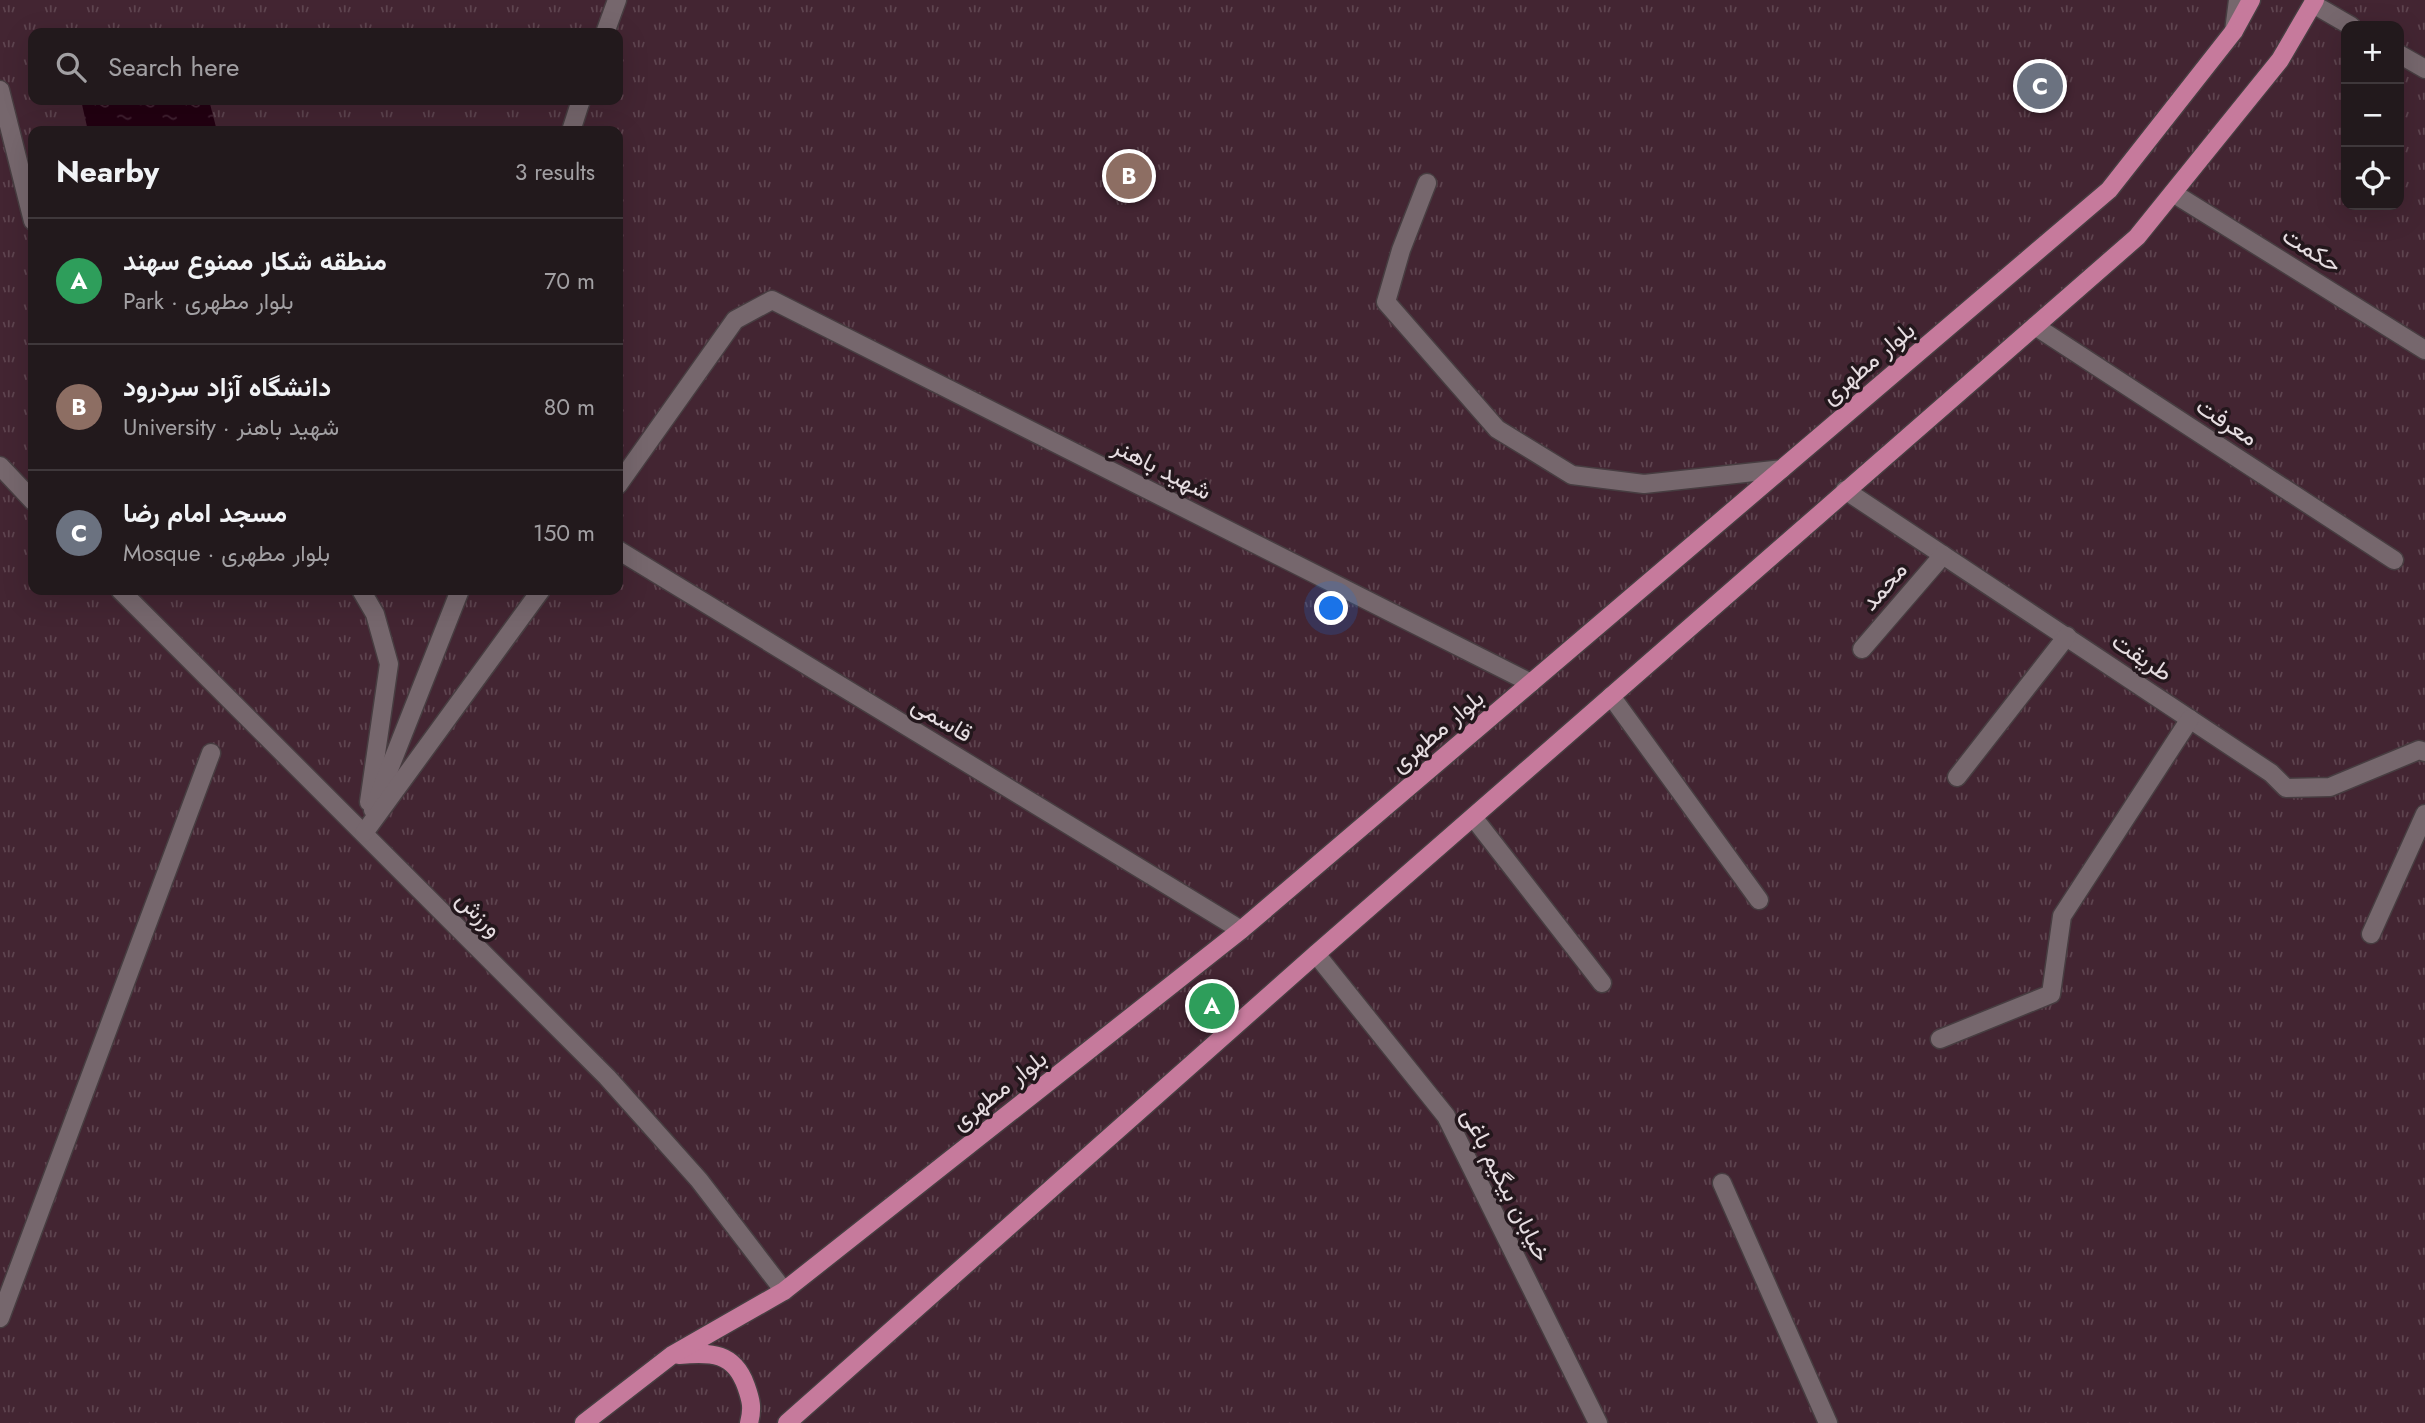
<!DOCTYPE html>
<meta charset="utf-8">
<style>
body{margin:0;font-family:Jost,Vazirmatn,sans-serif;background:#2a2225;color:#f1f3f6}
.controls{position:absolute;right:21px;top:21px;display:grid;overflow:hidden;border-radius:14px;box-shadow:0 7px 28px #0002}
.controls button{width:63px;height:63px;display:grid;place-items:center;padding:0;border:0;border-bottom:2px solid #3f383b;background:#22191c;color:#f1f3f6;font:35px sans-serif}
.you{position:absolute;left:1332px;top:609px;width:24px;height:24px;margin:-18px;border:5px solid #fff;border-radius:50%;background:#1a73e8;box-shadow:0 0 0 10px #1a73e833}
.badge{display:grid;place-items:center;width:46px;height:46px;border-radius:50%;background:#1a73e8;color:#fff;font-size:23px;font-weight:700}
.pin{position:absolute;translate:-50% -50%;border:4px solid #fff;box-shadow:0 2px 7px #0006}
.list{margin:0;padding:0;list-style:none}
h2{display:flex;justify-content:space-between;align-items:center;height:91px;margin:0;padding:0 28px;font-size:30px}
h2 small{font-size:23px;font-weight:400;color:#a2a0a3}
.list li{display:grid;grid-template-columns:46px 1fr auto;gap:21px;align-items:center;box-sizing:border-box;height:126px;padding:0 28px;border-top:2px solid #3f383b}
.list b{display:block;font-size:26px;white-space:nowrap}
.list p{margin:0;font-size:23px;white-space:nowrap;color:#a2a0a3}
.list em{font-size:23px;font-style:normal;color:#a2a0a3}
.icon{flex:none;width:38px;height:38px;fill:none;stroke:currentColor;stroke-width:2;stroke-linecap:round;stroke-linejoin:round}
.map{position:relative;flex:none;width:2425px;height:1423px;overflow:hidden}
.search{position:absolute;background:#22191c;box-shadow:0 7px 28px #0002;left:28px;top:28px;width:595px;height:77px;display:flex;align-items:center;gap:18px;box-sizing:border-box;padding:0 24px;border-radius:14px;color:#a2a0a3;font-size:26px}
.panel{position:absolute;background:#22191c;box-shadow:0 7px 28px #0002;left:28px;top:126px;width:595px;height:469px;border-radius:14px}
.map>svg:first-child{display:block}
</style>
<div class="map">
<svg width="2425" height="1423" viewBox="0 0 2425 1423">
<defs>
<pattern id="park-tufts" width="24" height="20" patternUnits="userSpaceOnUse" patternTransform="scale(1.75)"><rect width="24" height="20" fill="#432532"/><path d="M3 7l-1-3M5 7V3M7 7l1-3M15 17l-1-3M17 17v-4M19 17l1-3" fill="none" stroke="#5e444f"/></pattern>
<pattern id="water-ripples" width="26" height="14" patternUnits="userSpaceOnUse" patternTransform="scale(1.75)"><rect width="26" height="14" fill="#230012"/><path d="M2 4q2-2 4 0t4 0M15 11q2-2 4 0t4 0" fill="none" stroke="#432534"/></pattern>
</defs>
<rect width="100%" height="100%" fill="#2d2126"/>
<path fill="url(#park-tufts)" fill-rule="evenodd" d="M0,0H2425V1423H0ZM2346,26H2399V205H2346ZM33,33H618V100H33ZM33,131H618V590H33Z"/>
<polygon fill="url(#water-ripples)" points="81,100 209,100 217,131 88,131"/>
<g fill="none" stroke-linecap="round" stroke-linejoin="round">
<g stroke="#473d41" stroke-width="21">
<g id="minor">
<polyline points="2313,4 2351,26"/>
<polyline points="2234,31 2238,0"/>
<polyline points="605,33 617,0"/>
<polyline points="2399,54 2425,69"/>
<polyline points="0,90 33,221"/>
<polyline points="571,131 581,100"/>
<polyline points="1427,183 1401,250 1386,302 1497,429 1572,475 1644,484 1782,469"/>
<polyline points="2173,193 2425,350"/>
<polyline points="2035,326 2394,560"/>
<polyline points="0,466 33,501"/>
<polyline points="618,485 735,320 772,300 1531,683"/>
<polyline points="1845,490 2271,773 2286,788 2330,787 2419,750 2425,752"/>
<polyline points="618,550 1241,930"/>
<polyline points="120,590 607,1077 699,1180 784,1291"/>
<polyline points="361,590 375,614 389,664 369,802"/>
<polyline points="1862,649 1943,555"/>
<polyline points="1611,696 1759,900"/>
<polyline points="1957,777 2067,636"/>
<polyline points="373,810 460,590"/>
<polyline points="1473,817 1602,983"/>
<polyline points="364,833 541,590"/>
<polyline points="2371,934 2425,814"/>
<polyline points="1316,954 1446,1116 1598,1423"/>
<polyline points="1940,1039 2051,994 2062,916 2190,719"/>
<polyline points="1722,1183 1828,1423"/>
<polyline points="0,1318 211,753"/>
</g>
</g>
<g stroke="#473d41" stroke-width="21">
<g id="major">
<path d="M679,1355C711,1352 734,1352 746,1386C751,1400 753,1408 749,1423"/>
<polyline points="584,1423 672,1355 784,1291 1241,930 2109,190 2234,31 2251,0"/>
<polyline points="787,1423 1316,954 2137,237 2280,60 2315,0"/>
</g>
</g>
<use href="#minor" stroke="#76676d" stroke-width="18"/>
<use href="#major" stroke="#c67a9c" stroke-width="18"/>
</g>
<g text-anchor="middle" stroke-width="7" stroke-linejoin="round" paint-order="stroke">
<g font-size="24" fill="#e6dde1" stroke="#23171c">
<text transform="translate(2312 250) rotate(32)" y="8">حکمت</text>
<text transform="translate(1868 363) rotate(-40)" y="8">بلوار مطهری</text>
<text transform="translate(2227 422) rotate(33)" y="8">معرفت</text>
<text transform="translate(1162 469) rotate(27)" y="8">شهید باهنر</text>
<text transform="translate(1884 586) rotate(-49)" y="8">محمد</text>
<text transform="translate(2142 657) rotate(34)" y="8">طریقت</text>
<text transform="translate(942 719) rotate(31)" y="8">قاسمی</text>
<text transform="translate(1437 731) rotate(-40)" y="8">بلوار مطهری</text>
<text transform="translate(479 914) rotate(45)" y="8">ورزش</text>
<text transform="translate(999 1090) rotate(-38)" y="8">بلوار مطهری</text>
<text transform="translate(1506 1185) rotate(63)" y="8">خیابان بیگیم باغی</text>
</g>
</g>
</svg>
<div class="controls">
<button>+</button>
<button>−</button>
<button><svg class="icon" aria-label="locate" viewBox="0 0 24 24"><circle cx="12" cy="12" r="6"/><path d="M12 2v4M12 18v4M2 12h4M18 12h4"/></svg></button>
</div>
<div class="you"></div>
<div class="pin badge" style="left:1212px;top:1006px;background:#2e9e5b">A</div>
<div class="pin badge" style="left:1129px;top:176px;background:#8d6e63">B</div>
<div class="pin badge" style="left:2040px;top:86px;background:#6b7280">C</div>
<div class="search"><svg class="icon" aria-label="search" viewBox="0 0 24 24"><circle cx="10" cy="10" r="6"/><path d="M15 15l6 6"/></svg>Search here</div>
<section class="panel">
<h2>Nearby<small>3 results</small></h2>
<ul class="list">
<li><span class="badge" style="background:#2e9e5b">A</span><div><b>منطقه شکار ممنوع سهند</b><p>Park · بلوار مطهری</p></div><em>70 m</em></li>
<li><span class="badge" style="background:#8d6e63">B</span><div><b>دانشگاه آزاد سردرود</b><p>University · شهید باهنر</p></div><em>80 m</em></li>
<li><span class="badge" style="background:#6b7280">C</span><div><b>مسجد امام رضا</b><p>Mosque · بلوار مطهری</p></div><em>150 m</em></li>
</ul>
</section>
</div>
